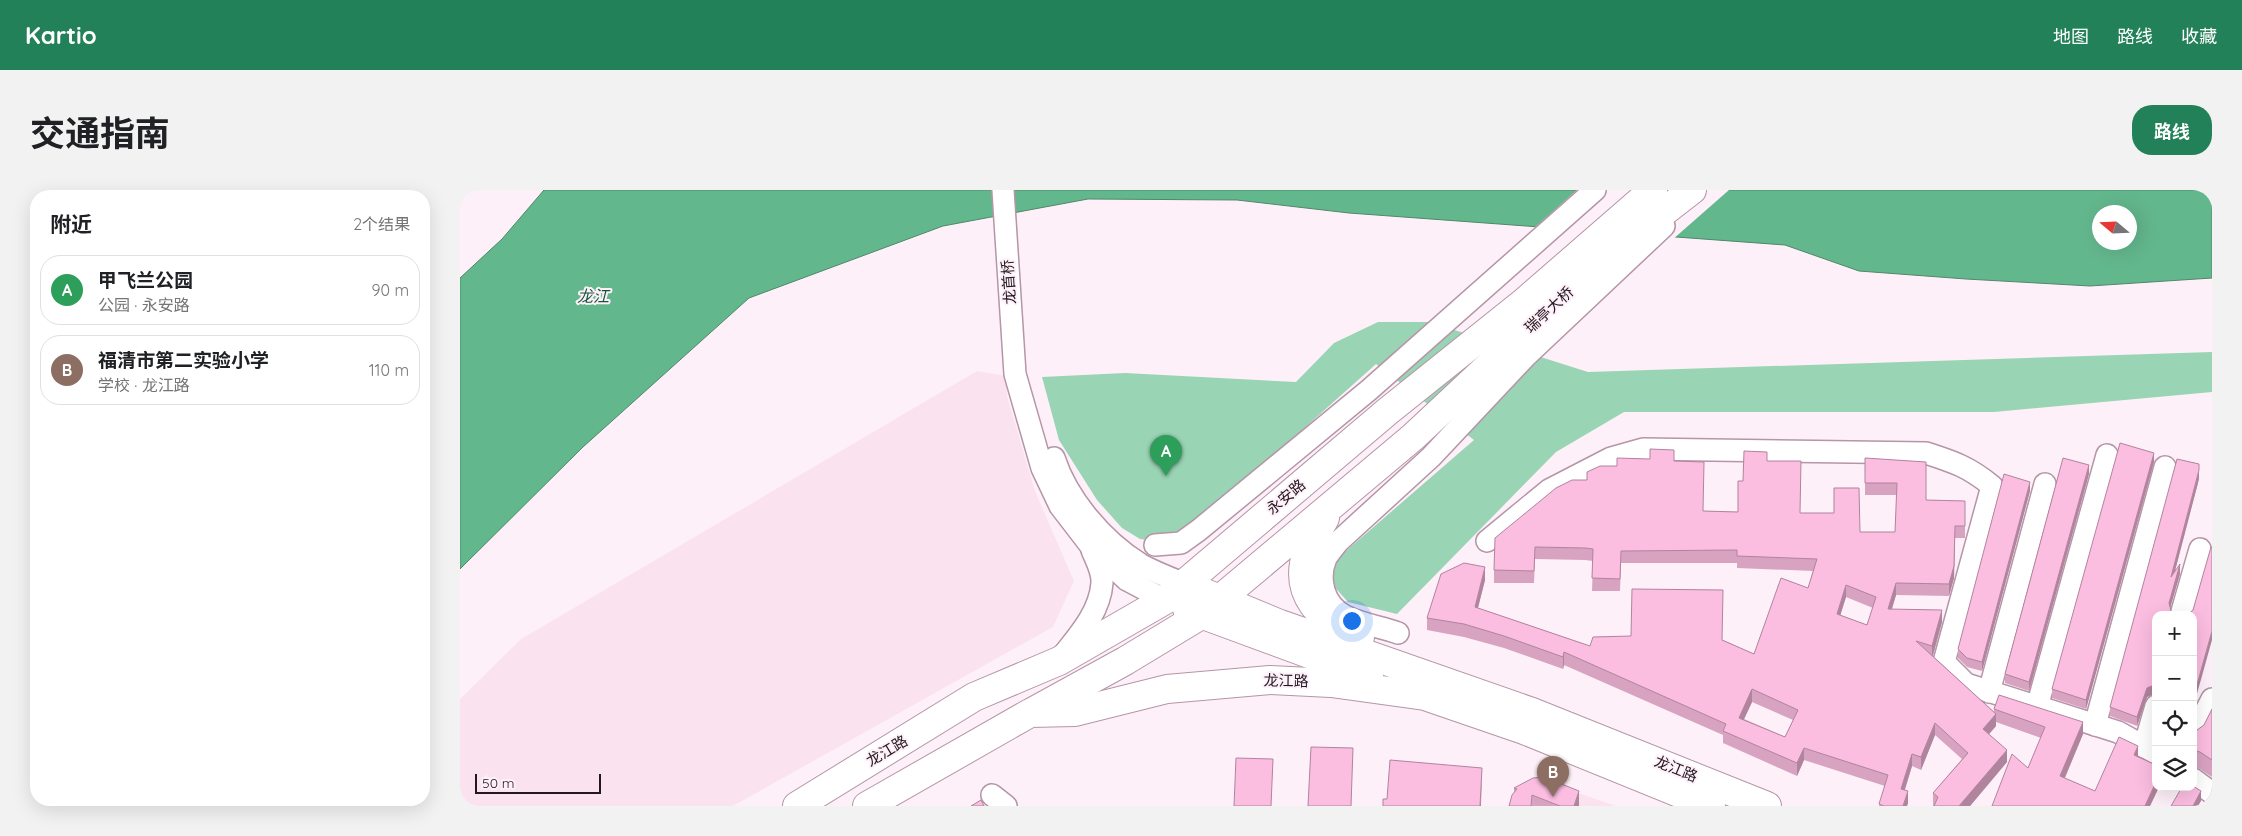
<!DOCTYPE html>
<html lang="zh">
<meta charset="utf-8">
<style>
body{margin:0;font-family:Quicksand,"Noto Sans SC",sans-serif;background:#f2f2f2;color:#202124}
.controls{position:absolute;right:15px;bottom:15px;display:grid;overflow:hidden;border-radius:10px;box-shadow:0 5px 20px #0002}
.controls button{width:45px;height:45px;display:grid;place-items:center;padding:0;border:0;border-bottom:1px solid #e0e0e0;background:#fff;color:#202124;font:25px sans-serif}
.compass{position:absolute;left:1632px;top:15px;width:45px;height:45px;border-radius:50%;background:#fff;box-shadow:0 5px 20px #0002;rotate:289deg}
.scale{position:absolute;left:15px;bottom:12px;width:126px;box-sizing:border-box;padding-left:5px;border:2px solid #23181e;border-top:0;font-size:14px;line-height:18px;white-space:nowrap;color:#23181e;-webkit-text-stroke:4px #fef0f8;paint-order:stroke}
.you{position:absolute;left:891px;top:430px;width:18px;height:18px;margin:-12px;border:4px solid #fff;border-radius:50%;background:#1a73e8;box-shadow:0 0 0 8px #1a73e833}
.badge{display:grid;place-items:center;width:32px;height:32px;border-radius:50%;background:#238159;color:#fff;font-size:16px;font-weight:700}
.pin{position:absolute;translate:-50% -41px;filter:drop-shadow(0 1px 2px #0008)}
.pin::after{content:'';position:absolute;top:26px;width:18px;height:15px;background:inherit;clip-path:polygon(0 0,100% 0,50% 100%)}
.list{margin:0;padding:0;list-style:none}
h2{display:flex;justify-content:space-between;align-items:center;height:65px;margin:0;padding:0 20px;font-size:21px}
h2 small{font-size:16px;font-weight:400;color:#757577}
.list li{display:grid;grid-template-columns:32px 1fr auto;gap:15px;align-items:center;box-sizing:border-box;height:70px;margin:0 10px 10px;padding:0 10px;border:1px solid #e0e0e0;border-radius:20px}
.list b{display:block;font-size:19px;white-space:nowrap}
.list p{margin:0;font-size:16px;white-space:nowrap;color:#757577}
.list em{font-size:16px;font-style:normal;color:#757577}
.icon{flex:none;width:28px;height:28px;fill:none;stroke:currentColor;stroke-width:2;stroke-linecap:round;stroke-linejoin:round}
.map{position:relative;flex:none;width:1752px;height:616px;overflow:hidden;border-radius:20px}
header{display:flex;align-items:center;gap:30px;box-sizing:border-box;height:70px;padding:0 25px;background:#238159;color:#fff}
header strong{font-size:24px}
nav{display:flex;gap:28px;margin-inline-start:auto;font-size:18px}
.intro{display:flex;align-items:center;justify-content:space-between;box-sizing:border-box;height:120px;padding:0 30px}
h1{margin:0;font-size:35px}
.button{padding:12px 22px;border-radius:20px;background:#238159;color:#fff;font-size:18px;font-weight:700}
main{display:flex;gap:30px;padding:0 30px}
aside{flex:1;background:#fff;border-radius:20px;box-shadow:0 5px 20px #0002}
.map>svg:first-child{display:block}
</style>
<header>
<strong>Kartio</strong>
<nav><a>地图</a><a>路线</a><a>收藏</a></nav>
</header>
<div class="intro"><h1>交通指南</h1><a class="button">路线</a></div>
<main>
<aside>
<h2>附近<small>2个结果</small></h2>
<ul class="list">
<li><span class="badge" style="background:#2e9e5b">A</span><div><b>甲飞兰公园</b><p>公园 · 永安路</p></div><em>90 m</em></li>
<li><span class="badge" style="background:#8d6e63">B</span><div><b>福清市第二实验小学</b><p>学校 · 龙江路</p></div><em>110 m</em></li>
</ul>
</aside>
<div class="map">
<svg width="1752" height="616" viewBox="0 0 1752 616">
<rect width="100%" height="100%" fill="#fef0f8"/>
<g fill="#fbe2ef">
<polygon points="517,181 546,186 547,206 575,301 614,391 593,437 273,616 0,616 0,509 61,449"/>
<polygon points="1084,591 1156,616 1049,616"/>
</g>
<polygon fill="#99d4b4" points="918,132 969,132 1128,182 1752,162 1752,202 1534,222 1164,222 1096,262 937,424 888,412 871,393 872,373 1014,250 916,174 736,335 696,351 680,349 662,338 637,310 599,250 582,187 665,183 836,192 874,153"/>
<path fill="#63b78d" stroke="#50876c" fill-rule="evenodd" d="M84,0H1752V88L1630,96L1506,89L1399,81L1325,55L889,23L777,10L628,9L483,36L289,108L123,257L0,379V88L42,49ZM1640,22H1670V52H1640Z"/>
<polygon fill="#fef0f8" points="1117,0 1269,0 1212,50 1072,40"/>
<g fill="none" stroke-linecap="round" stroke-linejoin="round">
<g stroke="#b595a7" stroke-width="24">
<g id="minor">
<polyline points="543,0 555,184 582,278 600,316 630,355 667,390 705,410"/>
<path d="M594,268C607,309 643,351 680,374C694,382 710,388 725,394"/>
<path d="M1027,351L1089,300L1151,268L1183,259L1466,263C1494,272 1509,277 1532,296L1484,472L1506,494L1658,542L1696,563"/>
<polyline points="695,355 721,353 739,340 909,200 1135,0"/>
<polyline points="1721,425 1740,359"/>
<path d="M938,443C921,437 901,434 885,426C864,415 857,390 866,368C869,363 874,357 878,352L971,267L1066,166L1204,36"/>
<path d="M604,464C620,444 640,421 642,393C643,382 636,370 632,360"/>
<polyline points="1529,502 1585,294"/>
<polyline points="1577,517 1647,265"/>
<polyline points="1635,535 1705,277"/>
<polyline points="1733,546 1752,509"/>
<polyline points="1684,557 1696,516"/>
<polyline points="1733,589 1752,603"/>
<polyline points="532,605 546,616"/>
</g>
</g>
<g stroke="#b595a7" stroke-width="30">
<g id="major">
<path d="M865,328C860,338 852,348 848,359C831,405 861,431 900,447"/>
<polyline points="745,403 820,434 1072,522 1307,616"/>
<polyline points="727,419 909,486"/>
<polyline points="574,521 665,471 741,425 953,247 1143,69 1232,0"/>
<polyline points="337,616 514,507 599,471 705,410 928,221 1063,113 1193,0"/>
<polyline points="407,616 570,523 615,522 707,499 810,490 871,493 965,506 1064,540 1251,616"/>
</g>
</g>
<use href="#minor" stroke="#fff" stroke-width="21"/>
<use href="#major" stroke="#fff" stroke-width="28"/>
</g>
<g fill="#d8a3c1" fill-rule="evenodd">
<path d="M1405,268L1466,310L1505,311V348H1495L1494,388L1489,406L1436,405L1432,419L1482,432L1473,466L1534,522V519L1623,544L1605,588L1635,601L1678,567L1696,597H1699L1690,616H1532L1568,578L1581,548L1536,532V536L1529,544L1547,572L1510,616H1473V603L1502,569L1475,545L1461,580L1452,576L1445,600L1448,613L1447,616H1419L1425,596L1344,570L1337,586L1263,553V545L1104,475L1103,479L1044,458L1004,447L967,440V428L1025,390L1018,418L1130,456L1263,450L1294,464L1348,398L1353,381L1277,378V373H1161L1160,401H1132L1133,371L1125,370L1075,369L1074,393H1034V380L1127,290L1157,276L1190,269L1214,271L1243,321L1278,322L1283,291L1307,271L1340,323L1400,342H1435L1437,305H1405ZM1386,407L1413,418L1407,435L1380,425ZM1292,512L1333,530L1325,547L1284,529Z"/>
<polygon points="1694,272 1626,519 1592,508 1592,499"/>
<polygon points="1629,284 1569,501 1545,493 1545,484"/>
<polygon points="1739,289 1715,381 1720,384 1710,417 1696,425 1696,504 1694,504 1687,507 1677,536 1650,526 1650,517"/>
<polygon points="1570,301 1522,481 1507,477 1498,468 1498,459"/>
<polygon points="1752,519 1752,587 1740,579 1733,577 1733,546 1744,535"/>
<polygon points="1054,598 1119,616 1049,616 1054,603"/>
</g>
<g fill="#b0849d">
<polygon points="1694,263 1694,272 1626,519 1626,510"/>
<polygon points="1629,275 1629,284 1569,501 1569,492"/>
<polygon points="1739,280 1739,289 1711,396 1711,387"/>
<polygon points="1570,292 1570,301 1522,481 1522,472"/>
<polygon points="1495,336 1494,388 1489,406 1489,394"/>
<polygon points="1720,374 1720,384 1709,422 1709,413"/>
<polygon points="1025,377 1025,390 1015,429 1015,417"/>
<polygon points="1436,393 1436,405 1428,431 1428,419"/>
<polygon points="1386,395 1386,407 1377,436 1377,424"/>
<polygon points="1482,420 1482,432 1472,468 1472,456"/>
<polygon points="1752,441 1752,450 1733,518 1733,509"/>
<polygon points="1104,462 1104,475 1103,479 1103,467"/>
<polygon points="1694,495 1694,504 1687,507 1677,536 1677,527 1687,498"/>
<polygon points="1292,499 1292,512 1279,540 1279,528"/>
<polygon points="1536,524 1536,536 1523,551 1523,539"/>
<polygon points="1623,532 1623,544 1600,599 1600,586"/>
<polygon points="1475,533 1475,545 1461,580 1461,567"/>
<polygon points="1678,556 1678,568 1674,565"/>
<polygon points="1344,558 1344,570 1337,586 1337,573"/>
<polygon points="1547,560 1547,572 1510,616 1499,616"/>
<polygon points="1452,564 1452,576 1441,611 1441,599"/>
<polygon points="1022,578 1021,616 1020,616"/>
<polygon points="1696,592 1696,597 1699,597 1690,616 1685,616"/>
<polygon points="1119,601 1119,616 1114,616"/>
<polygon points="1448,601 1448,613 1447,616 1443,616"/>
<polygon points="1741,601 1741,611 1738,616 1733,616"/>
</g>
<g fill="#fbbde0" stroke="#b0849d" fill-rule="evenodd">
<polygon points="1660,253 1694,263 1626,510 1592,499"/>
<path d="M1190,259L1214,260V271L1244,272L1243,321L1278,322V291H1283L1284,261L1307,262V271H1341L1340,323H1374V298H1399L1400,342H1435L1437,293H1405V268L1466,272V310L1505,311V336H1495L1494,376L1489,394L1436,393L1428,419L1482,420L1472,456L1456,451L1536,524L1523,539L1547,560L1499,616H1474L1478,607L1473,603L1508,563L1475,533L1461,567L1452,564L1441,599L1448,601L1443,616H1424L1419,614L1428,585L1344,558L1337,573L1263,541L1266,534L1104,462L1103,467L1044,446L1004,434L967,428L981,384L1004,373L1025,377L1015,417L1130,456L1133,447L1171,446L1172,399L1263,400L1262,450L1294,464L1321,388L1348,398L1357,369L1277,366V360L1161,361L1160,389L1132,388L1133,359L1125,358L1075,357L1074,381L1034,380L1035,348L1096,298L1112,290H1127V282L1140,276H1157V268L1190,269ZM1386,395L1416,407L1407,435L1377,424ZM1292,499L1338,520L1325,547L1279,528Z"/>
<polygon points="1603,268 1629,275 1569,492 1545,484"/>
<polygon points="1717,269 1739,274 1739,280 1711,387 1720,374 1709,413 1712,425 1696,425 1696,495 1694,495 1687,498 1677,527 1650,517"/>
<polygon points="1544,284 1570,292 1522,472 1507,468 1498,459"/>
<polygon points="1751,357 1752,358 1752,441 1733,509 1733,425 1727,425 1733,420"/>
<polygon points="1539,505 1623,532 1600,586 1635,601 1659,547 1678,556 1674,565 1696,575 1696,592 1685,616 1532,616 1552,564 1568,578 1585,537 1534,519"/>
<polygon points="1752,519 1752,570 1740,562 1733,560 1733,546 1737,540 1744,535"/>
<polygon points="851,557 893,558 891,616 848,616"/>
<polygon points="776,568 813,569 811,616 774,616"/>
<polygon points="930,570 1022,578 1020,616 923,616 923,609 927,609"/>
<polygon points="1084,587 1119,601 1114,616 1100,616 1072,605 1071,616 1049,616 1052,605 1057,599 1054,598 1073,588"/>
<polygon points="1733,596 1741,601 1733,616 1711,616 1722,597 1733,597"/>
<polygon points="521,610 524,616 511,616"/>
</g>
<g text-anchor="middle" stroke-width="4" stroke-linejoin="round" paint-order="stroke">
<g font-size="15" fill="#23181e" stroke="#fef0f8">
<text transform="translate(549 92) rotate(-94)" y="5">龙首桥</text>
<text transform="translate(1089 120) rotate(-43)" y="5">瑞亭大桥</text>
<text transform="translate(826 307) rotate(-40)" y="5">永安路</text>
<text transform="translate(826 491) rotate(1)" y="5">龙江路</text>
<text transform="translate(427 561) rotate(-31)" y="5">龙江路</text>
<text transform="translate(1216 579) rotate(22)" y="5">龙江路</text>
</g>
<g font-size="16" font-style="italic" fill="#135539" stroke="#fef0f8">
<text x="133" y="112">龙江</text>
</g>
</g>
</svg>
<div class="controls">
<button>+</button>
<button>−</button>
<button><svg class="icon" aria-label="locate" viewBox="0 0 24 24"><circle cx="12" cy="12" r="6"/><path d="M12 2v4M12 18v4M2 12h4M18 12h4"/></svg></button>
<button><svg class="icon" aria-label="layers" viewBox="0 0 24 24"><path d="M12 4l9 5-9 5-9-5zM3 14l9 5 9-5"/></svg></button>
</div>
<svg class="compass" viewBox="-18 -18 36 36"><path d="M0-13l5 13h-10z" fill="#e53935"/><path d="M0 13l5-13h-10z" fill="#757577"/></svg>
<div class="scale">50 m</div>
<div class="you"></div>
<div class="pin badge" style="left:706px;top:286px;background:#2e9e5b">A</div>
<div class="pin badge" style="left:1093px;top:607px;background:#8d6e63">B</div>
</div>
</main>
